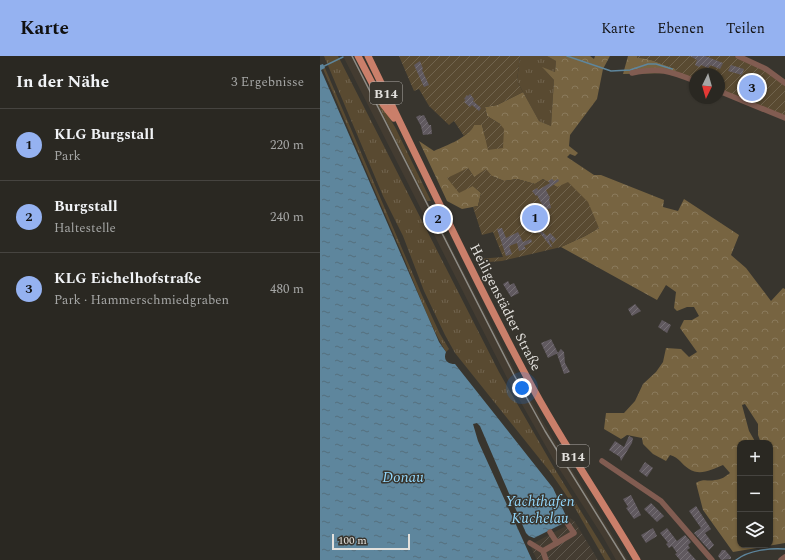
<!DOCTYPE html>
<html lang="de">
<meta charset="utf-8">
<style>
body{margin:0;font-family:Spectral,serif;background:#32302a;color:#f1f3f6}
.controls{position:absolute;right:12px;bottom:12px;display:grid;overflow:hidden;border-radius:8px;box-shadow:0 1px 3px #0004}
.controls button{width:36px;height:36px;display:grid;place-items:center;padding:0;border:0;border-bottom:1px solid #464440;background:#2a2822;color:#f1f3f6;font:20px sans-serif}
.compass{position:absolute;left:369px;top:12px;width:36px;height:36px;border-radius:50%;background:#2a2822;box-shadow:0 1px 3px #0004;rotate:185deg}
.scale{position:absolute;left:12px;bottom:10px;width:78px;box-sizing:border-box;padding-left:4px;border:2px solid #e3e1dd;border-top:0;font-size:11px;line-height:14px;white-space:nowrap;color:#e3e1dd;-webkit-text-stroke:3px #38352e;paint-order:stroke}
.you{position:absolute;left:202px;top:332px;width:14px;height:14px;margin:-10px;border:3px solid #fff;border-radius:50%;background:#1a73e8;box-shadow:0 0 0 6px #1a73e833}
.badge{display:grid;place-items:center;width:26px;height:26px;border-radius:50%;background:#95b2f1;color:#111;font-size:13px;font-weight:700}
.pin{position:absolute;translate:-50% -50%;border:2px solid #fff;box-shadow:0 1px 4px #0006}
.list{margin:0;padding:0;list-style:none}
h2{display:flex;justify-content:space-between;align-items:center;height:52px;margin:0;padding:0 16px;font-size:17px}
h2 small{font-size:13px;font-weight:400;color:#a5a6a5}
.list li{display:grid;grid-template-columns:26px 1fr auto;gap:12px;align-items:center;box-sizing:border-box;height:72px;padding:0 16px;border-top:1px solid #464440}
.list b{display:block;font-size:15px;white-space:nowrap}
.list p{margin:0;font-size:13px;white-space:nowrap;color:#a5a6a5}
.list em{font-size:13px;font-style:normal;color:#a5a6a5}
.icon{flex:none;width:22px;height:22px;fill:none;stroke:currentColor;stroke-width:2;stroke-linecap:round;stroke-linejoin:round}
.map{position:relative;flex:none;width:465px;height:504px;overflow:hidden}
header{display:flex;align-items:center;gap:24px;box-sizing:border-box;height:56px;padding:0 20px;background:#95b2f1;color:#111}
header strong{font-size:19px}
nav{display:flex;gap:22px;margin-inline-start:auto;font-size:14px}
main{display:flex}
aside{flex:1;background:#2a2822}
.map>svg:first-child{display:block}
</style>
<header>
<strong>Karte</strong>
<nav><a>Karte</a><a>Ebenen</a><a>Teilen</a></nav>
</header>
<main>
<aside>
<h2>In der Nähe<small>3 Ergebnisse</small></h2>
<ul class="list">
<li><span class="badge">1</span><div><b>KLG Burgstall</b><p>Park</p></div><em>220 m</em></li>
<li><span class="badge">2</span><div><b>Burgstall</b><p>Haltestelle</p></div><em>240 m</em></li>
<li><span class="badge">3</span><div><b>KLG Eichelhofstraße</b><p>Park · Hammerschmiedgraben</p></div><em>480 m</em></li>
</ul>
</aside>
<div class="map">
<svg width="465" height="504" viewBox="0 0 465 504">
<defs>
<pattern id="industrial-furrows" width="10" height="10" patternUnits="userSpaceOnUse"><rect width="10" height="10" fill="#443c31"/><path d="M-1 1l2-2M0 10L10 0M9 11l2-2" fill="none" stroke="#5f584e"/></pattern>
<pattern id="grass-tufts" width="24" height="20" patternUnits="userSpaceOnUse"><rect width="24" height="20" fill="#594a31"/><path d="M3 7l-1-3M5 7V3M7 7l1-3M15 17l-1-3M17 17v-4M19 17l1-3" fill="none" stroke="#71644e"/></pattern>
<pattern id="forest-crowns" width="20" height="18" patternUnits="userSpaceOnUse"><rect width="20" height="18" fill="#776441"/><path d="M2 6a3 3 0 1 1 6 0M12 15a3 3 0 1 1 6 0" fill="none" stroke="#8a7a5c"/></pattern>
<pattern id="garden-furrows" width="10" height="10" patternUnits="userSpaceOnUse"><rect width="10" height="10" fill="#594a31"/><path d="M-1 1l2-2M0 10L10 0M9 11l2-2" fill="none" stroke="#71644e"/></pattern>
<pattern id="water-ripples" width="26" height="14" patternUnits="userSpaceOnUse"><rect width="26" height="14" fill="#5e869d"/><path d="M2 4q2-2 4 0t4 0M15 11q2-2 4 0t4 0" fill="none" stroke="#556f7d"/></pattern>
<pattern id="building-hatch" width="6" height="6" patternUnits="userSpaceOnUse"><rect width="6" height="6" fill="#60595f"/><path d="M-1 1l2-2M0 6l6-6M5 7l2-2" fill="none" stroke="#777176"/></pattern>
</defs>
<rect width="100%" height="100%" fill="#38352e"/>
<polygon fill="#443c31" points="23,0 33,0 203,331 238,391 308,504 296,504 283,481 233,403 187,322"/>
<polygon fill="url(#industrial-furrows)" points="250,462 255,466 278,504 217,504 210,489 246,470"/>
<g fill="url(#grass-tufts)">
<polygon points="4,0 18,0 179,316 233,410 291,504 285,504 255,452 231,417 135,297 125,279 104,235 83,180 63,140"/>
<polygon points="200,0 227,0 236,5 235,16 223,12 234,24 231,70 219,65 197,25"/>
<path d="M5,12L101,237L120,278L129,293L126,296C108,266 94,225 80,193C54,133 28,73 3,13Z"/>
<polygon points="56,40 75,71 111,145 107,145 54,41"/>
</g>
<g fill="url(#forest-crowns)" fill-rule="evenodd">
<path d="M227,0H270L274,3L275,0H290L283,13L277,43L250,79L249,90L258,97L255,100L250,98L247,101L274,119H281L344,144L343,151L358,155L364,143L419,179L411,199L426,212L451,245L463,232L465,233V487L413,496L383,454L376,427C385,422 387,426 395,424C401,424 406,420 410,417L403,409C391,414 380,420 369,413C361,408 360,402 350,399L346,405L333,398L323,388L322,382L307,379L301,383L284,373L286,357H304L315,345L323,328L336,316L343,306L346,292L361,293L369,301L377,296L360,272L364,264H372L379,260L374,251H367L357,255L354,252L356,236L346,229L337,244L241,191L265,180L279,172L237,131L223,123L215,128L197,123L184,125L172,120L154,121L148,112L153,130L161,137L158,150L142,153L127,145L99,85L114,95C127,89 148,82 154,69H162L165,80L180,68L167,60L165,51L177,49L203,36L219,65L231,70L234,24L222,11L235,16L236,5ZM425,348L438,368V379L441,387H450V489H420V387H436L429,375L422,349Z"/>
<path d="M308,0H317V2C329,1 344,9 356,13L354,17L303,18Z"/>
</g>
<g fill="url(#garden-furrows)">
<polygon points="79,0 200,0 197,25 203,36 177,49 165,51 167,60 180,68 184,73 183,92 168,94 162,69 154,69 152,73 144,80 134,65 129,69 109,50 99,33 94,35"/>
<path d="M317,0H414L445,14L465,29V62L399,35V18H375V25L354,17L356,13C344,9 329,1 317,2Z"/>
<polygon points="148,112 154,121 166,113 172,120 184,125 197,123 215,128 223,123 237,131 248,126 268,146 279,172 265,180 241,191 182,205 169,206 160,209 158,203 183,201 173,176 162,179 153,151 158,150 161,137 153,130 139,137 127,122"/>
</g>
<path fill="url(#water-ripples)" d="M3,8L5,12L1,14L102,247L119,286L126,296C123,303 127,308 135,308L233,432L246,460L247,463L244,467L214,482L209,480L206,477L160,370L157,367L153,368L158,385L212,504H0V9Z"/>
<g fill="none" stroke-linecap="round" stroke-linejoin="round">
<g stroke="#5e869d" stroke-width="1.5">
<polyline points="247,0 291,15 310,14 328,8 336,8 352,13"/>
<polyline points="0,12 23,1"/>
<path d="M416,504C429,494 450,492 465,493"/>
</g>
</g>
<g fill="url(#building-hatch)">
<polygon points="370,0 385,0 403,7 400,13 390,9 388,12 381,9 379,11 375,9 377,4"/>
<polygon points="100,5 103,13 102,14 109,29 104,31 94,9"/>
<polygon points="411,9 424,13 422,19 408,15"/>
<polygon points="150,38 154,43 153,45 161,52 159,55 152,49 150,51 144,46 146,44 144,43 147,39 148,40"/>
<polygon points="100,59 101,60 104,59 109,69 111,69 112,78 103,79 101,70 96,61"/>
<polygon points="232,123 234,125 238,123 239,125 226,134 230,142 229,143 231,152 225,154 217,139 216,140 212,135 217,132 218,134 230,127 228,125"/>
<polygon points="222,166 224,171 219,173 227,180 230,177 236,183 233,187 230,183 229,184 232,191 231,191 220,177 219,178 214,169"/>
<polygon points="182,172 186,182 198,176 203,186 211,183 212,186 204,190 206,193 199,195 197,187 189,190 192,198 186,200 177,173"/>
<polygon points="188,225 190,229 194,227 199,237 191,241 183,228"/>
<polygon points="315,248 321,255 312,260 308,253"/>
<polygon points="342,264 351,269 347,277 338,271"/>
<polygon points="231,283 238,297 228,302 221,287"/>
<polygon points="241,293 244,296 245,307 250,316 244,318 237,298"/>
<polygon points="309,380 313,382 312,387 301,405 300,401 289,394 295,385 304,391"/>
<polygon points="325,406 333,412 327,421 319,415"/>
<polygon points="311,439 321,459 314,463 306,452 308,451 303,443"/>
<polygon points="331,447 344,460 337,466 324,453"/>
<polygon points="376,450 391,473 385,477 394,489 389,494 374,477 381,472 369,455"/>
<polygon points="333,472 337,480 326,487 321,479"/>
<polygon points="347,472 357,485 365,479 371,486 368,489 370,492 367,494 376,504 360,504 355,498 357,497 352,490 349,492 346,488 348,487 340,477"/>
<polygon points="402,494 405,494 411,501 411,503 401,504 398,500"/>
</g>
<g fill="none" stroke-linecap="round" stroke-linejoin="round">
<g stroke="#815c51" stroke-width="5.5">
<polyline points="418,0 446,13 465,27"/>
<path d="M312,17C339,11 350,15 375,25"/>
<polyline points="399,35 465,62"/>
<polyline points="282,405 341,445 392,504"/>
<polyline points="230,476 237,487"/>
<polyline points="210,487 223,495"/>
<polyline points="226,504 223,495 254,477 245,464"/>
<polyline points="461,504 465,501"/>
</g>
<g stroke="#ca7f6a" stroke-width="7">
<polyline points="38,0 63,48 74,62"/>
<path d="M48,0C101,109 152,219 209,325C242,387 282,444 317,504"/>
</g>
<polyline stroke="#8d8b85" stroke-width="1.5" points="32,0 194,319 225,375 305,504"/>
</g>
<g text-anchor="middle" stroke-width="3" stroke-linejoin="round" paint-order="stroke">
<g fill="#38352e" stroke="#b0ada8" stroke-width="1">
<rect x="50" y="26" width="32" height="22" rx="3"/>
<rect x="237" y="389" width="32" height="22" rx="3"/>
</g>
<g font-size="13" font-weight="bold" fill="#e3e1dd">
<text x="66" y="42">B14</text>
<text x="253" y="405">B14</text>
</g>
<g font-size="14" fill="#e3e1dd" stroke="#38352e">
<text transform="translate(186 251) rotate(63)" y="5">Heiligenstädter Straße</text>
</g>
<g font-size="15" font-style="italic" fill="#92d6fb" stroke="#38352e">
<text x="83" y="426">Donau</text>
<text x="220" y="450">Yachthafen<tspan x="220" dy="17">Kuchelau</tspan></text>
</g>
</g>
</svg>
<div class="controls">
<button>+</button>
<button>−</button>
<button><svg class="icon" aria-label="layers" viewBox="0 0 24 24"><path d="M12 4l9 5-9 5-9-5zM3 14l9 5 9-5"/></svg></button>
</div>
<svg class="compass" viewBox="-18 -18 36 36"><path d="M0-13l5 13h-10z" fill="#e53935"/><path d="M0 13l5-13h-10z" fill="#a5a6a5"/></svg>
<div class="scale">100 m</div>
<div class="you"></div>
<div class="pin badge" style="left:215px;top:162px">1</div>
<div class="pin badge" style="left:118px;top:163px">2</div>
<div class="pin badge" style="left:432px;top:32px">3</div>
</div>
</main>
